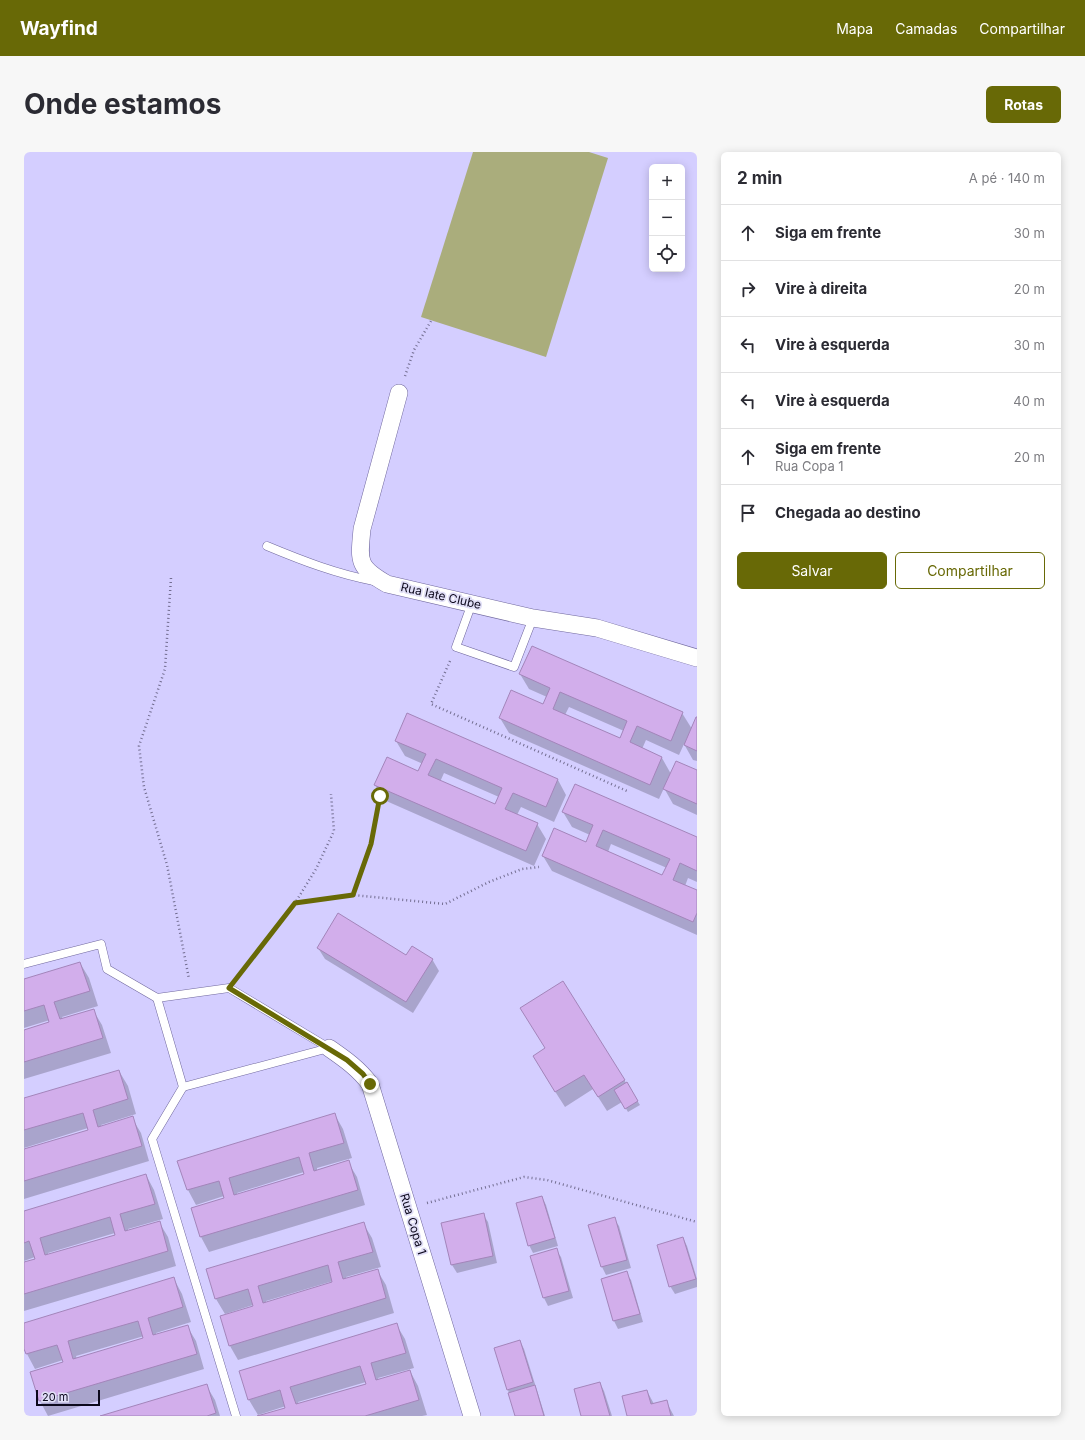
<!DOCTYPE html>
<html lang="pt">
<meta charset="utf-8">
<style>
body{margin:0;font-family:Inter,sans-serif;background:#f7f7f7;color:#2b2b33}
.controls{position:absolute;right:12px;top:12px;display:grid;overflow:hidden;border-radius:6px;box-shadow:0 2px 10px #0003}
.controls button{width:36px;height:36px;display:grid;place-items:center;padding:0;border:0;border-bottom:1px solid #e1e1e2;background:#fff;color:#2b2b33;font:20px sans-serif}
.scale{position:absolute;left:12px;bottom:10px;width:64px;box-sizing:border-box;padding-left:4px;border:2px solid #0d091d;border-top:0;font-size:11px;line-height:14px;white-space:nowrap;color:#0d091d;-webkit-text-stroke:3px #e1dff7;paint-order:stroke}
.stop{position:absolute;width:12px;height:12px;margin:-9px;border:3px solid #686906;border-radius:50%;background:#fff}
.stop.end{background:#686906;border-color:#fff;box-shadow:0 1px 4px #0008}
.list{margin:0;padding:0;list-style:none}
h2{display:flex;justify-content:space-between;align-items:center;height:52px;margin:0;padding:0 16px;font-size:17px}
h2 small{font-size:13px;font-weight:400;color:#7c7c81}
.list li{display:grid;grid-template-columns:26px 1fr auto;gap:12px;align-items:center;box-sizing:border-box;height:56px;padding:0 16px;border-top:1px solid #e1e1e2}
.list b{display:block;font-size:15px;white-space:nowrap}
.list p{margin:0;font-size:13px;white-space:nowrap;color:#7c7c81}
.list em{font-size:13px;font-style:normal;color:#7c7c81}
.actions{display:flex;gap:8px;padding:12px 16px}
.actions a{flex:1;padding:9px 0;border:1px solid #686906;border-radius:6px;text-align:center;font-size:14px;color:#686906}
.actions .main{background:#686906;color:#fff}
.icon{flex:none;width:22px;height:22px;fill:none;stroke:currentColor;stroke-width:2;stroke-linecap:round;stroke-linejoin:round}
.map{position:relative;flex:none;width:673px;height:1264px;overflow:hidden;border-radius:6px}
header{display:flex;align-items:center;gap:24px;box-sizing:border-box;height:56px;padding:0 20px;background:#686906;color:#fff}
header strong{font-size:19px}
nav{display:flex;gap:22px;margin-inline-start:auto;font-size:14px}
.intro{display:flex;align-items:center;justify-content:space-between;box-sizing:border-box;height:96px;padding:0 24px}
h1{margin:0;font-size:28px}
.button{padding:10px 18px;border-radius:6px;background:#686906;color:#fff;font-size:14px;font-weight:700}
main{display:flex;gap:24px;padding:0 24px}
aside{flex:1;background:#fff;border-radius:6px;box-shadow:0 2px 10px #0003}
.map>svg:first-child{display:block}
</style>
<header>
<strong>Wayfind</strong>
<nav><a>Mapa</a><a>Camadas</a><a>Compartilhar</a></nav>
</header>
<div class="intro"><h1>Onde estamos</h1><a class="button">Rotas</a></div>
<main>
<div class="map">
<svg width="673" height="1264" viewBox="0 0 673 1264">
<rect width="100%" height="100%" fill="#d4ceff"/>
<polygon fill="#aaad7c" points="449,0 565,0 584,6 522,205 397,165"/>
<g fill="#0003" fill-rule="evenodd">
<path d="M496,522L658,561L668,577L673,567V609L669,608L660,592L655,603L622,588L618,597L638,606L647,622L673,620V663L649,652L640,636L635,647L485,581L476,566L520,554L523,545L505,537ZM545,555L600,579L596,587L541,563Z"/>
<path d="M384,562L534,628L542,643L530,670L497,655L493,663L513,672L522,687L510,714L360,648L351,633L395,620L399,612L381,604L372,589ZM420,621L475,645L472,654L416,630Z"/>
<path d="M539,660L673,687V730L664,726L661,734L673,740V783L528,719L519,704L562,691L566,683L548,675ZM587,692L643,716L639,725L584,700Z"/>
<polygon points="294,796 408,807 415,819 389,861 301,807"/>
<polygon points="56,811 65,826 74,854 38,865 39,867 69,858 78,873 87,901 0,927 0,879 27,871 26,868 0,876 0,828"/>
<polygon points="539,831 616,953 604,960 598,950 583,959 569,937 541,955 518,919 522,897"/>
<polygon points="95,919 104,934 112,962 77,973 78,975 108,966 117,981 125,1009 0,1047 0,998 65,979 64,976 0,996 0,947"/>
<path d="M311,963L319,977L328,1006L293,1016V1019L324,1010L333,1025L341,1053L185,1100L177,1085L168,1056L201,1047L200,1044L172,1053L164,1038L155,1010ZM280,1020L281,1022L213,1043V1041Z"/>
<path d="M122,1023L130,1038L139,1067L104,1077V1079L135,1070L144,1085L152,1114L0,1159V1111L12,1107L11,1105L0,1109V1060ZM91,1081L92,1083L24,1104V1101Z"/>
<polygon points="518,1045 522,1053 534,1094 509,1101 505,1093"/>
<polygon points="459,1062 464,1070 473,1111 433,1121 428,1113 419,1072"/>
<polygon points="590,1067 595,1074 607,1116 582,1123 578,1115 565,1074"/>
<path d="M339,1071L348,1086L357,1115L322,1125L323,1127L353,1118L362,1133L370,1161L214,1208L206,1194L230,1155L229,1153L201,1162L192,1147L184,1118ZM309,1129L310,1131L242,1151V1149Z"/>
<polygon points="659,1086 663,1094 673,1127 673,1135 651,1142 646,1134"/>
<polygon points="532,1098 537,1105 549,1146 524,1154 520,1146 508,1105"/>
<polygon points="602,1121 607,1128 619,1170 594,1177 590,1169 578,1128"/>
<path d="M150,1127L158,1142L167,1170L132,1181V1183L163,1174L172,1189L180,1217L24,1264L16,1249L7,1220L40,1211L39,1208L11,1217L3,1202L0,1194V1172ZM120,1184V1187L53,1207L52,1204Z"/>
<path d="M372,1172L381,1187L390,1216L354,1226L355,1228L386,1219L394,1234L403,1263L398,1264H237L263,1256L262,1254L234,1263L225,1248L216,1219ZM342,1230L343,1232L275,1252L274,1250Z"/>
<polygon points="496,1189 500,1197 521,1264 492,1264 484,1238"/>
<polygon points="576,1231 580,1239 588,1264 558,1264"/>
<polygon points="182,1233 191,1248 196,1264 79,1264"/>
<polygon points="623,1239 630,1252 642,1249 650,1264 604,1264"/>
</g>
<g fill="#d2aeeb" stroke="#a385ba" fill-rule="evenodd">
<path d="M508,494L659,560L647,589L613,574L606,590L638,605L626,633L475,566L487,538L519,552L526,536L495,522ZM536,540L603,569L596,586L529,557Z"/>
<path d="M383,561L534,627L522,655L489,641L481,657L514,671L502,699L350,633L363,605L394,619L402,602L371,589ZM412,607L478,636L471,652L404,623Z"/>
<polygon points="672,565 673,565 673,599 660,593"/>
<polygon points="652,609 673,618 673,652 639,637"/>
<path d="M551,632L673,685V719L656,711L649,728L673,738V761L669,770L518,704L530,676L562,690L569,673L538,660ZM579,678L646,707L638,723L572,694Z"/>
<polygon points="314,761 382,803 388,794 409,807 382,850 293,796"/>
<polygon points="56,810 66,839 30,850 36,867 70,857 79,886 0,910 0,878 25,870 20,853 0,859 0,827"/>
<polygon points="539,829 601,928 574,945 560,923 531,940 509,904 521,896 496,856"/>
<polygon points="95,918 104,947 69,958 74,975 109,964 118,994 0,1029 0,997 64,978 59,961 0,978 0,946"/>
<polygon points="603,930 614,949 601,957 590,938"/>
<path d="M311,961L320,991L285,1001L290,1019L325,1008L334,1038L176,1085L167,1056L200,1046L195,1029L163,1038L153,1009ZM275,1005L280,1022L210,1043L205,1026Z"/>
<path d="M122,1022L131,1052L96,1062L101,1079L136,1069L144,1099L0,1142V1110L11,1107L5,1089L0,1091V1059ZM86,1065L91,1083L21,1103L16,1086Z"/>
<polygon points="518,1044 531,1086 504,1094 492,1051"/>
<polygon points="460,1061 469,1104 427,1113 417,1071"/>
<polygon points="591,1065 603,1108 577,1115 564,1073"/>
<path d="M340,1070L349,1100L314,1110L319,1127L354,1117L362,1146L205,1194L196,1164L229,1154L224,1137L191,1147L182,1117ZM304,1113L308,1130L239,1151L234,1134Z"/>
<polygon points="659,1085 672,1127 645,1135 633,1093"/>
<polygon points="533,1096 545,1139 519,1146 506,1104"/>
<polygon points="603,1119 616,1162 589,1169 577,1127"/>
<path d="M150,1125L159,1155L124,1166L129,1183L164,1173L173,1202L15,1249L6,1220L39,1210L33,1193L2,1202L0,1197V1171ZM114,1169L119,1186L49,1207L44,1189Z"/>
<path d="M373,1171L382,1201L347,1211L352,1228L386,1218L395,1248L341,1264H233L261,1256L256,1238L224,1248L215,1219ZM336,1214L342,1232L272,1252L266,1235Z"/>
<polygon points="496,1188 509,1230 483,1238 470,1196"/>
<polygon points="576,1230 586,1264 557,1264 550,1237"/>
<polygon points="183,1232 192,1261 183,1264 76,1264"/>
<polygon points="511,1233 520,1264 491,1264 484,1241"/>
<polygon points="623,1238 627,1252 643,1248 647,1264 603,1264 598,1244"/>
</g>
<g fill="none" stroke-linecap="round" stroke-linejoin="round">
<g stroke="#70689e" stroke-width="9">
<g id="service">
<path d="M243,394C279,409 313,422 350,429"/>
<polyline points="448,451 432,495 490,515 509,466"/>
<polyline points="0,812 77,792 83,817 133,846 205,836 305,896"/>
<polyline points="133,846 159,935 305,896"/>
<polyline points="159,935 128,987 212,1264"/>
</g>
</g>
<g stroke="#70689e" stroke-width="18">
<g id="minor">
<path d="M375,241L338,377C335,409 333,415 363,432L509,466L573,476L673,506"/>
<path d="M305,896C321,907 335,917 346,932L448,1264"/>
</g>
</g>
<g stroke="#736e91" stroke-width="2.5" stroke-dasharray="1 3" stroke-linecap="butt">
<polyline points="381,224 390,198 407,169"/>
<polyline points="147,426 141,517 115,594 120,635 143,713 165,827"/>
<polyline points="426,509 407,552 603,639"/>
<polyline points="329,743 347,692 356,644"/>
<polyline points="271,751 329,743 421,752 465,730 498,717 515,715"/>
<polyline points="214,825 271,751 292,717 310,679 307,642"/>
<polyline points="403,1051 500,1025 523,1028 673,1070"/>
</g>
<use href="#service" stroke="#fff" stroke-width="8"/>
<use href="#minor" stroke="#fff" stroke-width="17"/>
</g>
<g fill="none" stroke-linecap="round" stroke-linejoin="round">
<polyline stroke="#686906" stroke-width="5" points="346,932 339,922 323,908 205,836 271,751 329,743 347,692 356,644"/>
</g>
<g text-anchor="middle" stroke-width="3.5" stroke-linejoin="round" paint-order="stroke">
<g font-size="12" fill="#0d091d" stroke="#e1dff7">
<text transform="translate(417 444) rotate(13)" y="4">Rua Iate Clube</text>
<text transform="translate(389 1072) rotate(73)" y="4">Rua Copa 1</text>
</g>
</g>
</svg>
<div class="controls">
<button>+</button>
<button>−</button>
<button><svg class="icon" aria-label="locate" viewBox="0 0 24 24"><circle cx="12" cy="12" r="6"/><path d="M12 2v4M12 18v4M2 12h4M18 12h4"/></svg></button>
</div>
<div class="scale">20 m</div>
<div class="stop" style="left:356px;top:644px"></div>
<div class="stop end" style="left:346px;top:932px"></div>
</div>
<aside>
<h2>2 min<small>A pé · 140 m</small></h2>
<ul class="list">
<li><svg class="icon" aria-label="ahead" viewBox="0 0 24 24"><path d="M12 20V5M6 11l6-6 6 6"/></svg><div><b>Siga em frente</b></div><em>30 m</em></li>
<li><svg class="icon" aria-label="right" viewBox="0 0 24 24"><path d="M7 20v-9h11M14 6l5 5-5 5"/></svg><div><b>Vire à direita</b></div><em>20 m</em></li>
<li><svg class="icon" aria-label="left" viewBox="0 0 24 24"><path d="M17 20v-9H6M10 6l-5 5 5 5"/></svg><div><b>Vire à esquerda</b></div><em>30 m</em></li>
<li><svg class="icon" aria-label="left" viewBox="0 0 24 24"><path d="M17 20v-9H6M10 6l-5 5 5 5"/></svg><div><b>Vire à esquerda</b></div><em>40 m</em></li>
<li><svg class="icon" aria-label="ahead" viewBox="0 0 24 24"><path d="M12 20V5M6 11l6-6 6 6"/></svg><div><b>Siga em frente</b><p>Rua Copa 1</p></div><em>20 m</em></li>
<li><svg class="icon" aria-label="arrive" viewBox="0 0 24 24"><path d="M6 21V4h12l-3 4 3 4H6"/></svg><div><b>Chegada ao destino</b></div></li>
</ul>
<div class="actions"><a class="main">Salvar</a><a>Compartilhar</a></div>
</aside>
</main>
